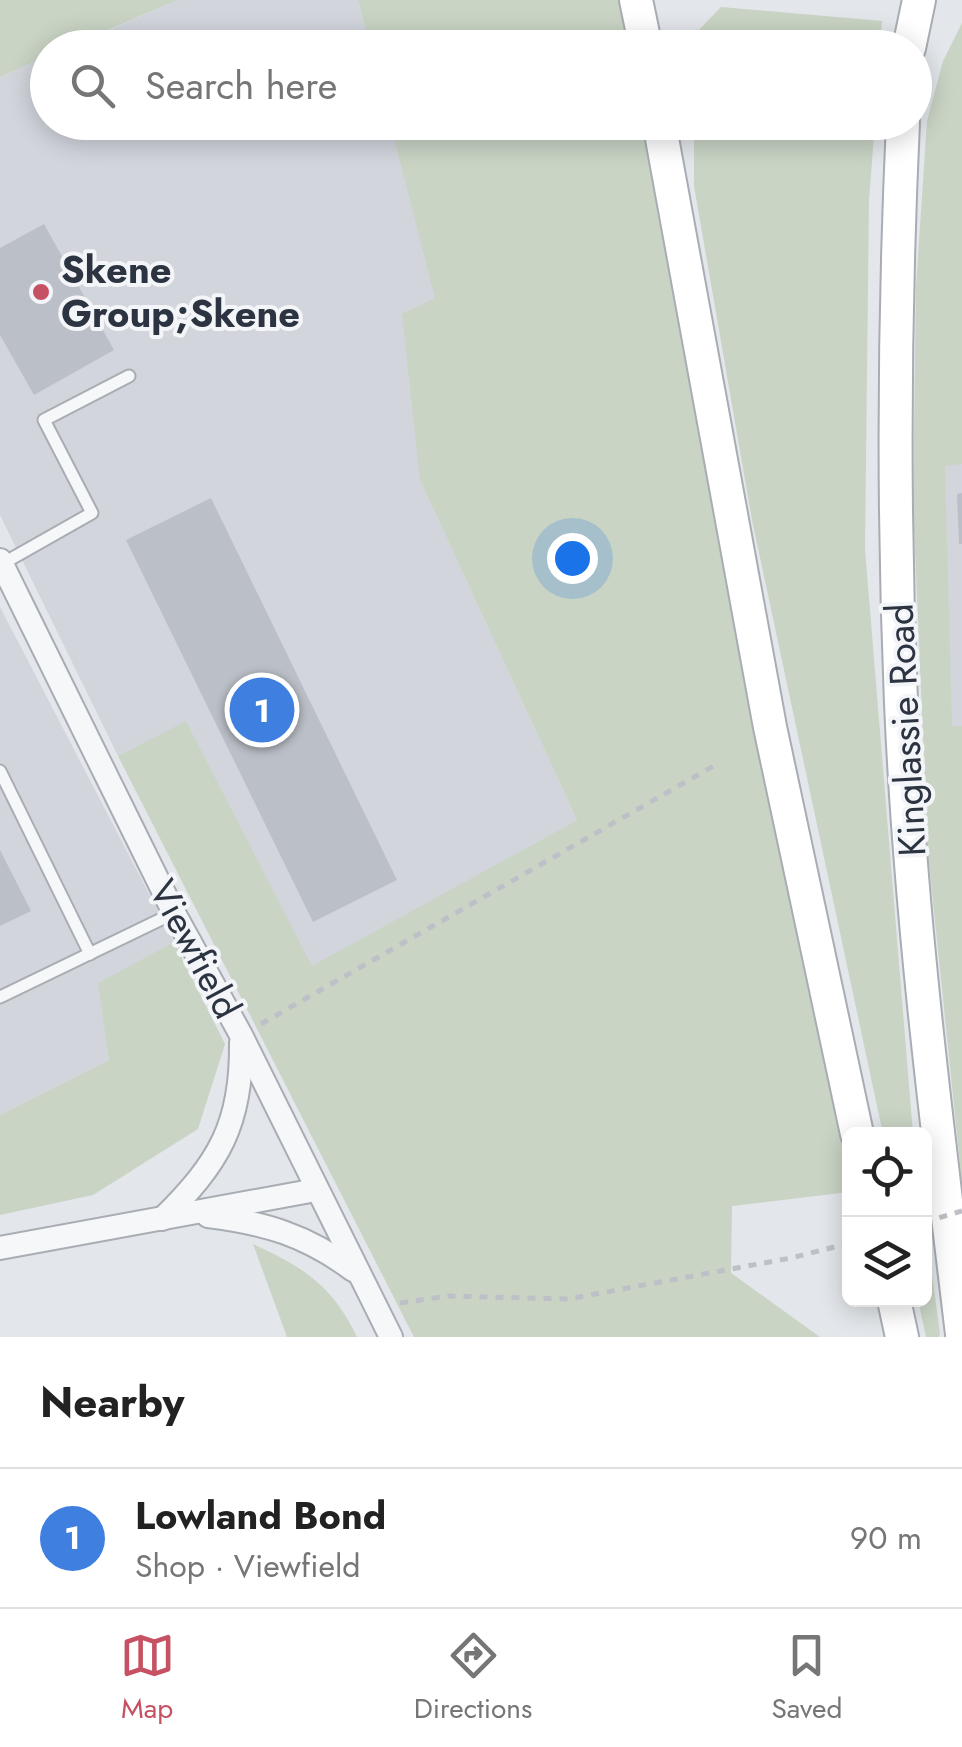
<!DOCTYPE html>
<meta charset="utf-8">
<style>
body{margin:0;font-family:Jost,sans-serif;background:#f2f2f2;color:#222}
.controls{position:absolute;right:30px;bottom:30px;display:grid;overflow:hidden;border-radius:15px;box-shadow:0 5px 25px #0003}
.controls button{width:90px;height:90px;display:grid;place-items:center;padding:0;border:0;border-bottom:2px solid #e0e0e0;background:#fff;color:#222;font:50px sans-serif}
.you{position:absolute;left:572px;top:558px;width:35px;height:35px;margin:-25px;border:8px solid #fff;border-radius:50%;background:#1a73e8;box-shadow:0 0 0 15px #1a73e833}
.badge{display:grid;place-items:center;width:65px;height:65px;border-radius:50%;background:#c65162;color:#fff;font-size:32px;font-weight:700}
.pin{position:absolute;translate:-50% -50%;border:5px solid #fff;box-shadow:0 2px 10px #0006}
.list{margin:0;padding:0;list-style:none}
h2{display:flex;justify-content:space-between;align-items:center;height:130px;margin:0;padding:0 40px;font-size:42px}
h2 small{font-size:32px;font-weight:400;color:#767676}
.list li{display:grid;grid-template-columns:65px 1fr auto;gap:30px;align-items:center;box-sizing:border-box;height:140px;padding:0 40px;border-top:2px solid #e0e0e0}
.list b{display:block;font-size:38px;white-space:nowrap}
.list p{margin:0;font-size:32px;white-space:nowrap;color:#767676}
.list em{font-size:32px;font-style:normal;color:#767676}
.icon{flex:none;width:55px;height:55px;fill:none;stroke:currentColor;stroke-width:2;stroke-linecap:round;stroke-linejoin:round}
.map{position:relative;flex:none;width:962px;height:1337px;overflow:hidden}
.search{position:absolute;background:#fff;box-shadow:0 5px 25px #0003;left:30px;right:30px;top:30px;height:110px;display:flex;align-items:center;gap:25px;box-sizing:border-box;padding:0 35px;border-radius:55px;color:#767676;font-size:38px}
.sheet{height:270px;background:#fff}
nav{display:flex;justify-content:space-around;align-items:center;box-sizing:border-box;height:140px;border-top:2px solid #e0e0e0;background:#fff;font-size:28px;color:#767676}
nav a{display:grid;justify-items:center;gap:5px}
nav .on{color:#c65162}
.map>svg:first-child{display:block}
</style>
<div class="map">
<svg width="962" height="1337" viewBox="0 0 962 1337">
<rect width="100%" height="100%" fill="#e3e6ea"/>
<g fill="#d2d5dc">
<polygon points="178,0 358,0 370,47 68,48"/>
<polygon points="47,56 48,122 390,123 436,299 420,480 577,820 312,967 186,722 118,756 0,515 0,77"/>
<polygon points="962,85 962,842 950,735 939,358"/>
<polygon points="0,607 174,942 99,983 109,1060 0,1115"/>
</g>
<g fill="#c9d4c5">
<polygon points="0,0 178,0 68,47 48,48 47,56 0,77"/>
<polygon points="358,0 636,0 646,47 370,47"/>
<polygon points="721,7 882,21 880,47 694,47 694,35"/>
<polygon points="962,23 962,464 945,466 952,726 962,726 962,1183 928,853 913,503 916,287 927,121 943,61"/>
<polygon points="390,123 659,123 850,1134 849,1192 732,1206 731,1273 820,1337 414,1337 118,756 186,721 312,966 577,820 420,480 402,314 435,298"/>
<polygon points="694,123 875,123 869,200 865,549 913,1134 883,1134 752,520 694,186"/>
<polygon points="174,942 225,1044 198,1129 93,1195 0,1215 0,1115 109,1060 98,983"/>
<polygon points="925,1222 940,1334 939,1337 926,1337 918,1300 924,1300"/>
<path d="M253,1244C303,1267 332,1285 357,1337H287Z"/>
</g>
<g fill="#bbbfc7">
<polygon points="44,224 114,350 34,395 0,335 0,248"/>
<polygon points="962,493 962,544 959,544 957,494"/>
<polygon points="211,498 397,880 313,922 126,540"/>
<polygon points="0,850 31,911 0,926"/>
</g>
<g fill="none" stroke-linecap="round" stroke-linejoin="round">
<g stroke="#a8adb4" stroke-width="15">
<g id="lane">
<polyline points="2,564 92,513 44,420 129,376"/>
<polyline points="0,771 90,954"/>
<polyline points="0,997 174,913"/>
</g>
</g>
<g stroke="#a8adb4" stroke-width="26">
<g id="street">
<polyline points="0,560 174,913 241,1035 391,1337"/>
<path d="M208,1216C265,1223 306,1235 353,1270"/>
<path d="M162,1219C219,1163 242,1124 241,1043"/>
<polyline points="0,1248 316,1190"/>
</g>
</g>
<g stroke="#a8adb4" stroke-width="36">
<g id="secondary">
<polyline points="636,0 646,48"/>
<polyline points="909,48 919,0"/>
<polyline points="659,122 770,727 857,1134"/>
<path d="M903,122C894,316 893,510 901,703C910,915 937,1125 962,1334"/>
<polyline points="894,1300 902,1337"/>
</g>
</g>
<g stroke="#bdc0c6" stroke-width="5" stroke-dasharray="8 8" stroke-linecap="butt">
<polyline points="261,1024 717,764"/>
<polyline points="400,1303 448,1296 568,1299 791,1258 850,1243"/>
</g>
<use href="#lane" stroke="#f6f7f9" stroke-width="11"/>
<use href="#street" stroke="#f6f7f9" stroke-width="22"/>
<use href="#secondary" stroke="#fff" stroke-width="32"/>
<polyline stroke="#bdc0c6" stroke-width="5" stroke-dasharray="8 8" stroke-linecap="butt" points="924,1222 962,1211"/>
</g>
<circle fill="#c65162" stroke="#f3f5f8" stroke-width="4" cx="41" cy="292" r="10"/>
<g text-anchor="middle" stroke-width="8" stroke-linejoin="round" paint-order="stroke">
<g font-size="38" font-weight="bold" fill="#2c3442" stroke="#f3f5f8" text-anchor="start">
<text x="61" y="283">Skene<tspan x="61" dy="44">Group;Skene</tspan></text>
</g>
<g font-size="38" fill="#2c3442" stroke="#f3f5f8">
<text transform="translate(906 730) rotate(-93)" y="13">Kinglassie Road</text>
<text transform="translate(195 949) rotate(62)" y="13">Viewfield</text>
</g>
</g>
</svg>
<div class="controls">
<button><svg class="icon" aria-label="locate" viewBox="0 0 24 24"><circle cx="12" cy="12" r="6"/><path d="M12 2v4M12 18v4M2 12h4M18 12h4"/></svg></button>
<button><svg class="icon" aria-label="layers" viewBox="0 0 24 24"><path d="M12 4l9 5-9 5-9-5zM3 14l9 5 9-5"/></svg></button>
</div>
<div class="you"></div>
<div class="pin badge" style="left:262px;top:710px;background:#3f7fe0">1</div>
<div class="search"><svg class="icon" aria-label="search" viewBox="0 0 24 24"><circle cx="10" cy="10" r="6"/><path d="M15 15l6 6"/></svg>Search here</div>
</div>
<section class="sheet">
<h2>Nearby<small></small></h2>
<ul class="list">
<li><span class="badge" style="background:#3f7fe0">1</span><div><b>Lowland Bond</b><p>Shop · Viewfield</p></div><em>90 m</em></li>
</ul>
</section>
<nav>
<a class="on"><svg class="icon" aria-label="map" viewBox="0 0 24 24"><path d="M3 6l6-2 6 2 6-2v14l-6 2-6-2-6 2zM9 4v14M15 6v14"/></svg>Map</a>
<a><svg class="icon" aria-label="directions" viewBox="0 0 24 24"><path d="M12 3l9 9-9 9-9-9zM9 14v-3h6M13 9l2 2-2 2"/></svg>Directions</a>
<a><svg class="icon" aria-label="saved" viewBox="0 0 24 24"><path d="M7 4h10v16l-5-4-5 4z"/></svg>Saved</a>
</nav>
